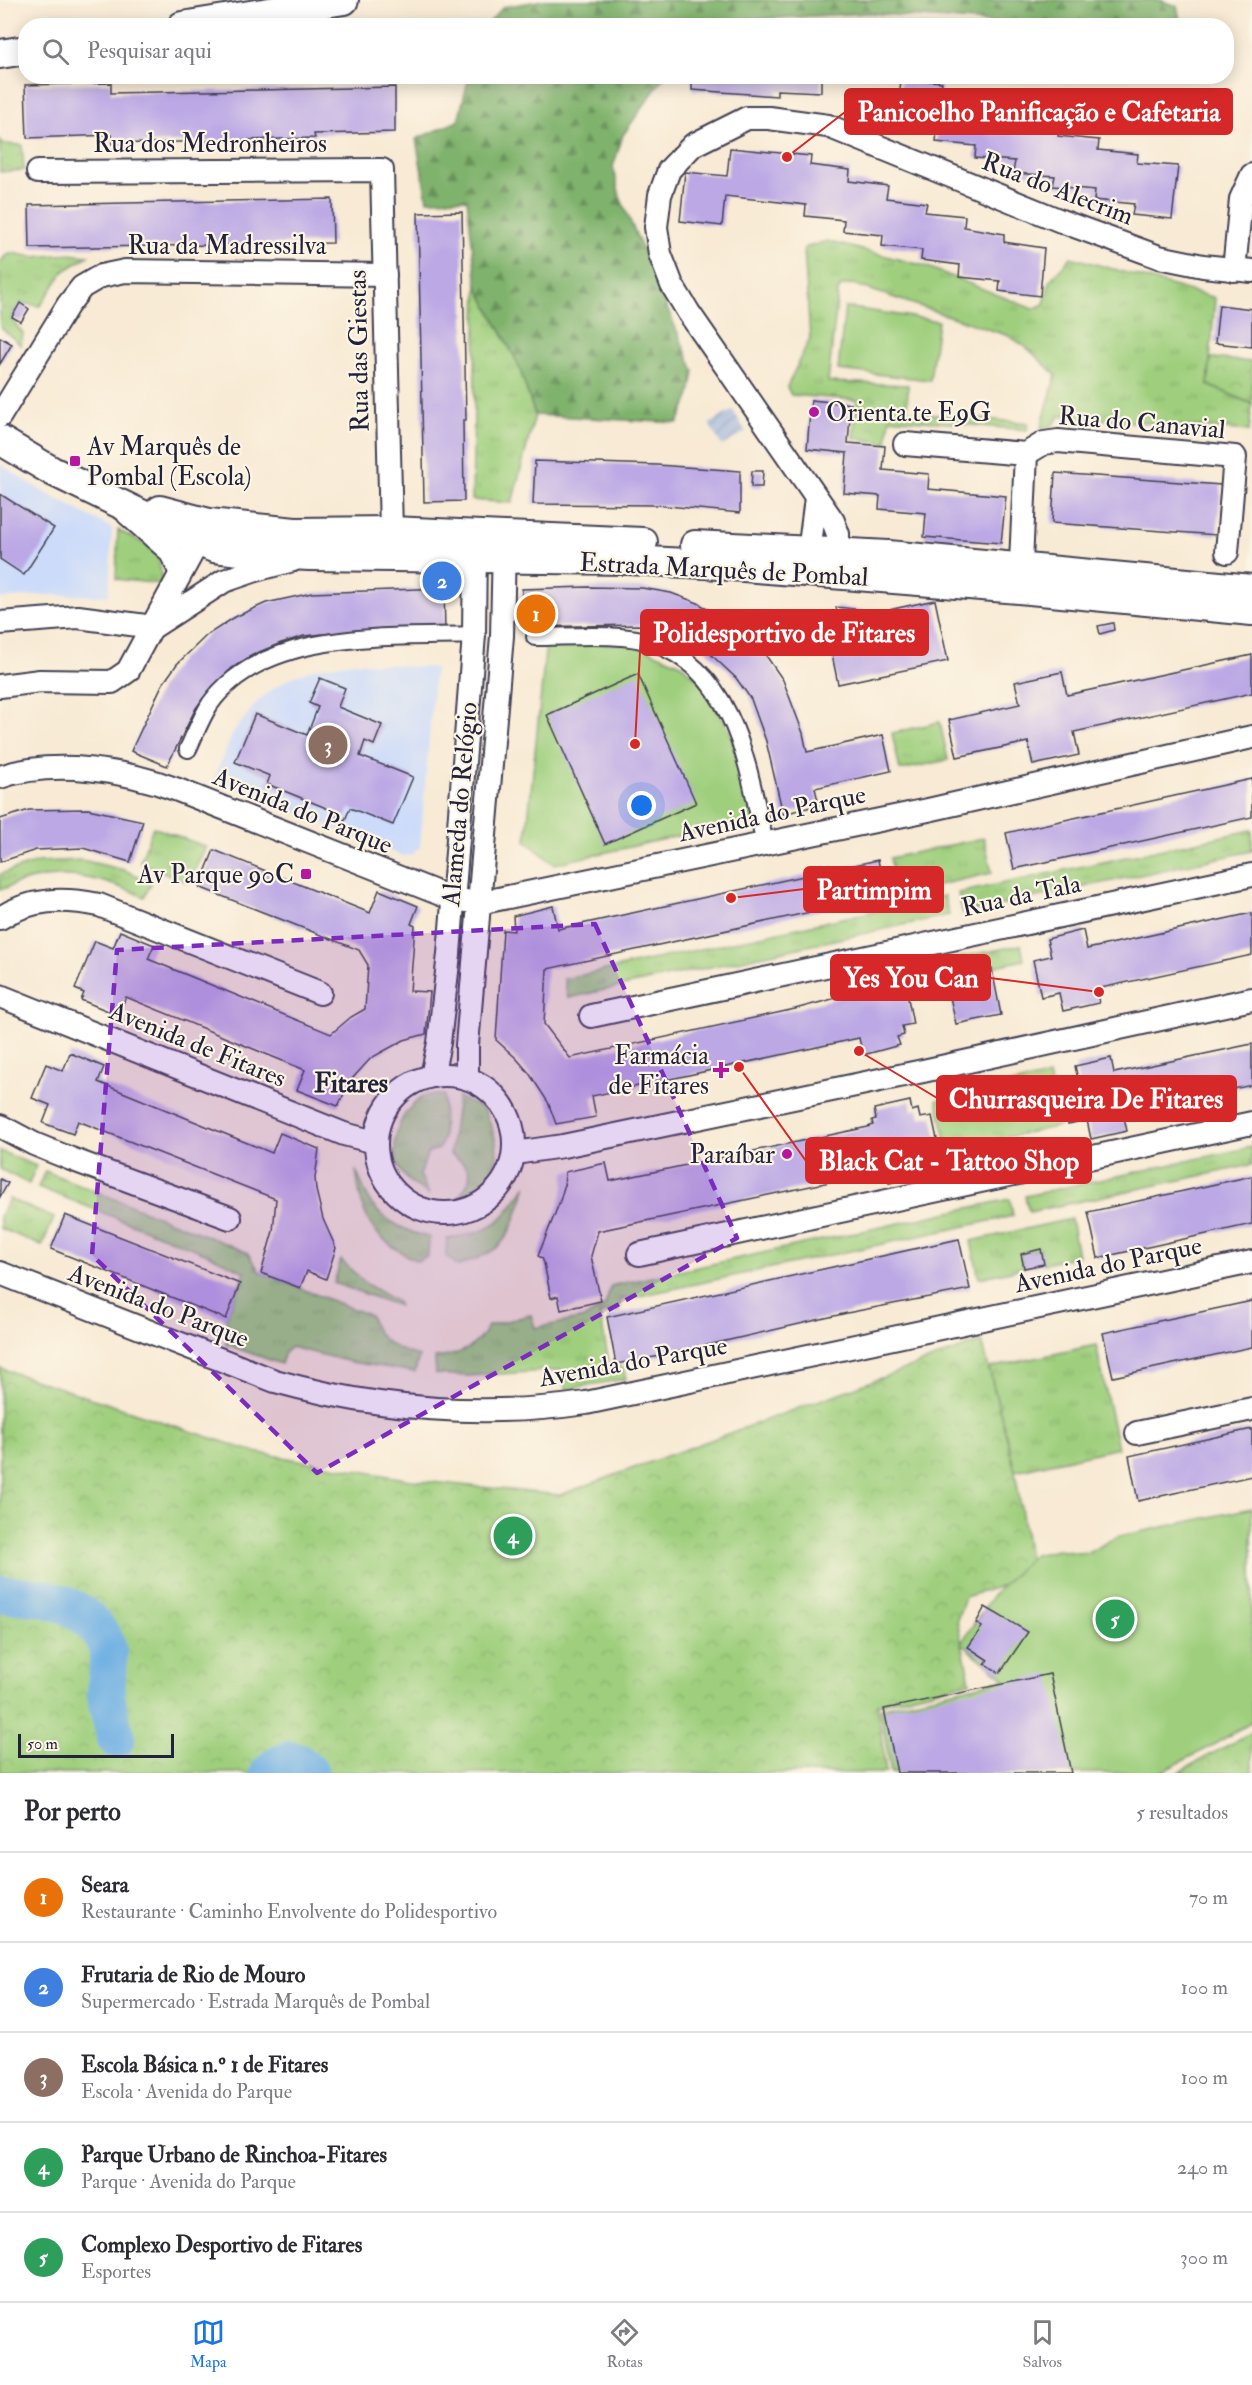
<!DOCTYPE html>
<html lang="pt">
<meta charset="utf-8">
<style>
body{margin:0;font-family:"IM FELL Double Pica",serif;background:#f7f7f7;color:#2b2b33}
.scale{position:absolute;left:18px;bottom:15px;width:156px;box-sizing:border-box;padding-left:6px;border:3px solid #22223b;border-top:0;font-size:16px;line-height:21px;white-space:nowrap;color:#22223b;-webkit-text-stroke:4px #fcf5e5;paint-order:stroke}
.you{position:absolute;left:642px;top:806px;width:21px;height:21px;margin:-15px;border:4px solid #fff;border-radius:50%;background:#1a73e8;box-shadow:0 0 0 9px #1a73e833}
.badge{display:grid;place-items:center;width:39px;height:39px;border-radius:50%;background:#1a73e8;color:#fff;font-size:20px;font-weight:700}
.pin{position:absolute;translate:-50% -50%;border:3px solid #fff;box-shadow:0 2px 6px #0006}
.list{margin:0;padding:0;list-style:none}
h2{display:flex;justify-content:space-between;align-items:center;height:78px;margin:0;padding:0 24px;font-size:26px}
h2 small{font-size:20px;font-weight:400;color:#7c7c81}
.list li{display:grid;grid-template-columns:39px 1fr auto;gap:18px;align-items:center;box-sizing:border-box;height:90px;padding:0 24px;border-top:2px solid #e1e1e2}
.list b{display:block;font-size:22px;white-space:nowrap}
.list p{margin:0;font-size:20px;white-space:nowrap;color:#7c7c81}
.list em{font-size:20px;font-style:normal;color:#7c7c81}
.icon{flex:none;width:33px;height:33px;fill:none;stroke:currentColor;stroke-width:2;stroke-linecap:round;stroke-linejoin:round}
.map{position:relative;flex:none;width:1252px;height:1773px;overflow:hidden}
.search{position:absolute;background:#fff;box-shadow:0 3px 15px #0003;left:18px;right:18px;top:18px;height:66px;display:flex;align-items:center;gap:15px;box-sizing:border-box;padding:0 21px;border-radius:24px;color:#7c7c81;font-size:22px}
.sheet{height:528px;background:#fff}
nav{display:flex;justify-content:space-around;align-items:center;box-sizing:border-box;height:84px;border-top:2px solid #e1e1e2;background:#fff;font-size:16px;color:#7c7c81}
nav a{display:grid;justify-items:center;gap:3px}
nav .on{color:#1a73e8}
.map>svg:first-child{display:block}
</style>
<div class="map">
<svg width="1252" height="1773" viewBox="0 0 1252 1773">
<defs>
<pattern id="industrial-furrows" width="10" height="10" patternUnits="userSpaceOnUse" patternTransform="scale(1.5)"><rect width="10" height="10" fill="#b8c5de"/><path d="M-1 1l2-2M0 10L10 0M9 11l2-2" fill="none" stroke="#9ea9bf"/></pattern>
<pattern id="grass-tufts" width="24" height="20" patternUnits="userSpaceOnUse" patternTransform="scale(1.5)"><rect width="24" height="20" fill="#9fcf7d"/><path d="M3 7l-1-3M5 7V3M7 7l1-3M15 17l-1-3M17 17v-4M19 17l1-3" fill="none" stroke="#89b16d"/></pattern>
<pattern id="forest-firs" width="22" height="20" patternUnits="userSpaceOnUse" patternTransform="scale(1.5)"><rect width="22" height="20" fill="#7fb26c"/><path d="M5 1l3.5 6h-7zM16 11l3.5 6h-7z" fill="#68905a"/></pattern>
<pattern id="park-crowns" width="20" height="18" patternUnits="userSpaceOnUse" patternTransform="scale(1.5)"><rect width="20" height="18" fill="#9fcf7d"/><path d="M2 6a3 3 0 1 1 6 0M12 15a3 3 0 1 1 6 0" fill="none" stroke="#89b16d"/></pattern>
</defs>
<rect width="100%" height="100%" fill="#fcf5e5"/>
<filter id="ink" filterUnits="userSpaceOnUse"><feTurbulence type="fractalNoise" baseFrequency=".0167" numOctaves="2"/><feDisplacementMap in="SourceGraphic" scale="12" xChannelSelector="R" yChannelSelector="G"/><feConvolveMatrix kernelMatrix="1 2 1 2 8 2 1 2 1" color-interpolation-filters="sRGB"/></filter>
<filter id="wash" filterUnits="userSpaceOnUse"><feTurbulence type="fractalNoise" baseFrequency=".008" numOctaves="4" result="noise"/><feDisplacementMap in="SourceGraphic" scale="24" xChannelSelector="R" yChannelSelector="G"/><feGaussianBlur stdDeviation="1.35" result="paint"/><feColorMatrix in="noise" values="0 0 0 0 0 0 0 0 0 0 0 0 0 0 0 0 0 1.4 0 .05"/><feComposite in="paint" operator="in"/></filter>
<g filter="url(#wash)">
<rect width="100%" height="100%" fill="#f8ead4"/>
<g fill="#ccdbfa">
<polygon points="0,464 42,491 112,528 109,596 42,595 0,599"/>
<polygon points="354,662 435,668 420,847 412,855 403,856 213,779 234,731 258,701 270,691 290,678 317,668"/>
</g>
<polygon fill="url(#industrial-furrows)" points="733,410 746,432 722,446 709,424"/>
<g fill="url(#grass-tufts)" stroke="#60785c" stroke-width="1.5">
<polygon points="827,241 925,266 1033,309 1044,304 1051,279 1071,257 1215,298 1208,385 1252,404 1249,431 1060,416 1053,425 1041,428 1056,375 1027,348 1009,336 853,284 841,286 838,291 828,382 908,385 907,412 1028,423 1027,430 890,418 887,443 853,438 857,400 791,395 787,387 810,338 804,248"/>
<polygon points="12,253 33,257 69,254 88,256 64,271 40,306 20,303 11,318 23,334 21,345 0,327 0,264 4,257"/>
<polygon points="477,286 518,364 535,415 512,503 472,500"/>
<path d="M118,530C145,545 164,548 161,584L116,579Z"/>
<polygon points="940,722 948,760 900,770 892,733"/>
<polygon points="153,827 206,847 189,883 140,862"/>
<polygon points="1252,830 1252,851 963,913 958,893"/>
<polygon points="984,838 992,873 898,894 890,858"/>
<path d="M82,860L124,870L152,882L144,897C94,874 52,867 0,890V874L38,862Z"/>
<polygon points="944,896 949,915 568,998 564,979"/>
<polygon points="1021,945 1024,960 917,983 913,967"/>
<polygon points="1049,1076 1060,1126 948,1150 937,1100"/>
<path d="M425,1095H444L443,1139L439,1149L428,1152L420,1175L429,1195C422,1189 412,1185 406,1178C388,1160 394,1125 410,1108C414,1103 420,1099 425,1095Z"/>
<path d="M458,1097L484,1109C494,1131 506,1159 486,1179C478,1186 467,1192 458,1198C475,1177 474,1167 450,1154Z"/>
<polygon points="1252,1147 1252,1165 1029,1212 1025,1196"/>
<polygon points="0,1151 36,1166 29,1184 0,1169"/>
<path d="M356,1170C361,1181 365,1195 372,1205C383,1220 411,1234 429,1237L428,1256L417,1261C371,1238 362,1220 356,1170Z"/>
<path d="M45,1171L247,1252L261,1273L371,1316C374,1339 398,1351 419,1356L415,1372L351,1362L291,1347L285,1352L281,1364L225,1344L230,1333L226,1319L245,1272L205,1253L38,1187Z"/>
<path d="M527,1185C520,1203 515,1226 503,1241C494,1254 472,1260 458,1266L446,1256L447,1239C497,1230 498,1225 527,1185Z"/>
<polygon points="9,1199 54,1218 42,1246 0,1228 0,1216"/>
<path d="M1010,1199L1013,1216L621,1300L619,1311L600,1314L609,1363L623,1367L626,1379L566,1389L560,1370L467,1376L436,1374L435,1358C457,1356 478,1347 488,1326L531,1315L535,1328L585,1318L605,1306L611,1286Z"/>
<polygon points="1071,1219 1078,1256 1044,1264 1040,1249 1021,1254 1024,1268 979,1278 971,1241"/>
<polygon points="341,1260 365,1283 397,1302 399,1306 334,1283"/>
<polygon points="1096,1345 1118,1448 1015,1471 989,1368"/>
</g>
<g fill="url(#forest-firs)" stroke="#506a54" stroke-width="1.5">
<polygon points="545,0 1160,0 1177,6 1181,25 1027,25 868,13 629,26 487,25 503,7"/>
<polygon points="469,77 664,77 623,135 613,167 620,197 694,371 690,395 678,423 535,415 518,364 477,286 467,199 427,200 416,139 458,121"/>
</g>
<g fill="url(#park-crowns)" stroke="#60785c" stroke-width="1.5">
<polygon points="0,138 1,144 22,145 24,170 0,172"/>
<polygon points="1211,358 1252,362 1252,404 1208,385"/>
<polygon points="982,1341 1015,1471 1032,1577 965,1597 957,1620 970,1682 877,1704 886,1773 0,1773 0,1368 254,1452 411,1480 560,1495"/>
<polygon points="1252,1732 1252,1773 1177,1773"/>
</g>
<g fill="#9fcf7d" stroke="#60785c" stroke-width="1.5">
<polygon points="845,307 938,321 930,380 838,370"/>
<polygon points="546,643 634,644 681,664 704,685 729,729 755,819 554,864 526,841"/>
<polygon points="1252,1508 1252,1722 1208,1748 1159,1773 891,1773 880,1708 1005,1679 961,1643 993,1595 1034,1555 1058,1550 1078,1553 1090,1552 1116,1537"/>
</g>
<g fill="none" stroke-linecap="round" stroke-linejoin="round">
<g stroke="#6fb0e3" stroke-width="38">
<path d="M0,1594C34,1596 68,1597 93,1624C100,1632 107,1642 108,1652C109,1666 106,1680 106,1694C107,1708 113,1725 116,1739"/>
<polyline points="269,1773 276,1766 289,1760 298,1762 310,1773"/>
</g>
</g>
<g id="blocks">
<g fill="#bba8e5">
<polygon points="692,76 821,76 821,92 777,90 777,96 692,90"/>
<polygon points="901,78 942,82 940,94 981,98 980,109 1019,112 1018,122 1059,126 1058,136 1099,140 1098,150 1138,154 1137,163 1178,166 1172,219 1132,215 1134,204 1094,200 1095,190 1053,186 1055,176 1013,173 1015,161 975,158 976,146 936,142 937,131 897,127"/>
<polygon points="111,83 111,93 395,87 395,132 314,134 315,138 112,144 112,135 27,138 25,85"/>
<polygon points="730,148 811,156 810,165 850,170 849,181 888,186 886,198 927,203 925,212 965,216 964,227 1004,234 1004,242 1044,248 1040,296 999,291 1000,281 959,277 960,265 921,260 922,250 882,246 883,235 843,231 844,220 805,216 806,205 725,196 722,226 680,221 685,172 727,176"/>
<polygon points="332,199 333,243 30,248 29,205"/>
<polygon points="462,212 466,420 463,420 464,501 424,502 418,213"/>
<polygon points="20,303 29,309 21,322 12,317"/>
<polygon points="1219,305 1252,309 1252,347 1215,343"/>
<polygon points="0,337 12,344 0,364"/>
<polygon points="811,400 851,404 848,443 885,446 883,470 929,474 928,489 1006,496 1001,543 924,537 926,513 879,509 880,496 844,493 847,453 807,449"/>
<polygon points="535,461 657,465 740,471 740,513 657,505 533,504"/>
<polygon points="752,471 763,471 762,487 751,487"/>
<polygon points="1055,473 1221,485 1217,535 1052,523"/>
<polygon points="0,494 54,528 24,575 0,559"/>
<polygon points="588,587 642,588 671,593 698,603 721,617 747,635 767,657 783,680 803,733 807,752 883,735 891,771 815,788 819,805 783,814 766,741 751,699 736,678 704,648 682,636 638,625 522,627 522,589"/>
<polygon points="444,588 445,631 333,633 304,636 281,643 252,655 232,668 213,686 196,708 167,766 131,751 162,685 177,664 207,635 235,617 266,603 312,593"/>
<polygon points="935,600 948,661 838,684 830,645 843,642 836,607 864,610 865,615"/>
<polygon points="1113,623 1114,630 1100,634 1098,626"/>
<polygon points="1252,655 1252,693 1074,732 1079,755 1033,765 1028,742 957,757 949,720 1020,704 1015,682 1062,672 1067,695"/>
<polygon points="638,674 696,803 605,844 547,715"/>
<polygon points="320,678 345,688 338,707 382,725 374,745 365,741 360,756 413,777 393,825 350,808 345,820 335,816 336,812 267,784 270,776 235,762 255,714 307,735 318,707 309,703"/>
<polygon points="1252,779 1252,817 1014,869 1006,833"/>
<polygon points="88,809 143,821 130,862 83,848 36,850 0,862 0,819 29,810"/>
<polygon points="214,850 370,913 379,890 418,906 411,924 415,926 410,991 430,992 426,1034 404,1040 371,1058 351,1080 338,1106 297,1090 305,1070 126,997 118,1015 81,1000 84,993 75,989 95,941 113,948 120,931 154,945 148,959 331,1034 351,1017 365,1009 368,965 359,950 199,887"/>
<polygon points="878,860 885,896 547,969 544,1024 570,1058 795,1009 840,997 851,993 850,982 883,972 886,984 891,983 894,991 906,988 913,1024 902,1026 904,1035 897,1037 900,1045 863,1055 859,1038 592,1096 596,1117 556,1124 548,1102 529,1073 516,1058 496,1040 503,930 514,931 513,916 553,906 558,929"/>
<polygon points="1252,913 1252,955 1096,989 1099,1003 1063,1011 1059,993 1041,997 1033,960 1051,956 1047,939 1083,930 1087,949"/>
<polygon points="992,969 1001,1015 956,1024 946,979"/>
<polygon points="1252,1044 1252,1085 1123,1113 1127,1131 1091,1139 1087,1120 1068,1124 1060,1088 1079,1084 1075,1066 1111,1058 1114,1073"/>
<polygon points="70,1053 104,1067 98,1082 272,1153 280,1133 319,1149 315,1178 316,1190 323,1219 336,1248 326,1279 307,1271 300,1288 261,1273 273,1231 276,1199 78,1121 73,1134 43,1123 50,1105 32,1098 46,1064 63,1071"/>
<polygon points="910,1101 912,1111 918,1109 920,1118 932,1116 940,1153 929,1156 931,1164 923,1166 927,1175 889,1183 887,1173 877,1172 598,1231 591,1256 601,1301 561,1310 558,1296 551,1298 544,1263 542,1258 538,1256 560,1201 564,1187 565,1172 606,1163 610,1181 868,1127 873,1125 872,1120 876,1119 874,1109"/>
<polygon points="1252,1176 1252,1224 1098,1258 1088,1212"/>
<polygon points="0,1179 8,1183 0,1197"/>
<polygon points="65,1215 240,1284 226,1319 51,1249"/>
<polygon points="959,1239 970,1289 847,1313 660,1356 616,1364 607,1317"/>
<polygon points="1041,1249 1044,1264 1024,1268 1021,1254"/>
<polygon points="1252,1301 1252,1347 1113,1377 1103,1333"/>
<polygon points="1252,1429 1252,1476 1138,1501 1129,1456"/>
<polygon points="985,1607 1028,1632 1000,1673 985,1664 988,1660 968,1647 982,1627 976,1623"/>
<polygon points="1050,1674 1071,1773 897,1773 884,1709"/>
</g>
</g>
</g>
<g filter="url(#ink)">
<use href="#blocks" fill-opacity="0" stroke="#424052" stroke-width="1.5"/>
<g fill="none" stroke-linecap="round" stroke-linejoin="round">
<g stroke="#424052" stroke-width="20">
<g id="pedestrian">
<path d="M535,637C569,637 622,632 653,643C737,673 748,769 765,844"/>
<path d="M188,749C195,734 201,718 210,704C264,628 391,638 474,635"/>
</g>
</g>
<g stroke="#424052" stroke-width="26">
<g id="minor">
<polyline points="38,172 382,170 391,531"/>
<polyline points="1234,270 1241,199 1252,175"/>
<polyline points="0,416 68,305 82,287 101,276 125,271 385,275"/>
<polyline points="905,444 1026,454 1020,584"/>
<polyline points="1026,454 1044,443 1058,441 1235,457 1227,552"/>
<polyline points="128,514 170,551 180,571"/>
<polyline points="807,568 816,498"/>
<polyline points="838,570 838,534 833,521 689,313 672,285 660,254 656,227 660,195 669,170 693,145 747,118 769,118 828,126 1061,221 1159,257 1203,266 1252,271"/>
<polyline points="0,623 78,617 153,627 224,581 259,569 293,560"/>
<polyline points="0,686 40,681 112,682 128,671 206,527"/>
<path d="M0,777C54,759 126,770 178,790L453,899L479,903L928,810L1252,737"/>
<path d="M0,918C31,898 64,898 99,905L320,993"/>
<polyline points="0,996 344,1134 375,1142"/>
<polyline points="591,1016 1252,875"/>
<circle cx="445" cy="1144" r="69"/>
<polyline points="432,1076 439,1043 449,954 474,635 475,543"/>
<polyline points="467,1078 467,1045 502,636 504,543"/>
<polyline points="0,1126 34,1144 71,1159 230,1218"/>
<polyline points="515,1153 563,1146 923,1071 1252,999"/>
<polyline points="639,1254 1252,1123"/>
<path d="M0,1273L275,1381C376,1409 482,1418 586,1403L1252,1262"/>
<polyline points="1137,1433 1252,1409"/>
</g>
</g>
<g stroke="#424052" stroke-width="32">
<g id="tertiary">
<polyline points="182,26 344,0"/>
<polyline points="0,54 26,50"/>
<polyline points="0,440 52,471 197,541 214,548 258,553 309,556 629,560 706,564 1019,589 1252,611"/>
<polyline points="160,510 209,523 295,532 391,531 643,542"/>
<polyline points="695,545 888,555 1252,589"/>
</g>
</g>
<use href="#pedestrian" stroke="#fff" stroke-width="16"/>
<use href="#minor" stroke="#fff" stroke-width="22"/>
<use href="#tertiary" stroke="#fff" stroke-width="28"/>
</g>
</g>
<path fill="#7b2cbf" fill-opacity="0.2" stroke="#7b2cbf" stroke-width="4.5" stroke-dasharray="12 8" stroke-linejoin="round" d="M595,924L737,1238L317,1473L92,1255L117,950Z"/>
<g fill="#b5179e" stroke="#fcf5e5" stroke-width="2">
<circle cx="814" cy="412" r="6"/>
<rect x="69" y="455" width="12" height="12" rx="3"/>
<rect x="300" y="868" width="12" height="12" rx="3"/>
<path d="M718 1061h6v6h6v6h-6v6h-6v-6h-6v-6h6z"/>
<circle cx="787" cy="1154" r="6"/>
</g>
<g text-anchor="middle" stroke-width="4.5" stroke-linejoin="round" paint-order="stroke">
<g font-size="26" fill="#22223b" stroke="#fcf5e5">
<text x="210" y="152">Rua dos Medronheiros</text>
<text transform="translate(1058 188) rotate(21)" y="9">Rua do Alecrim</text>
<text x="227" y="254">Rua da Madressilva</text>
<text transform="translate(358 351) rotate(-91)" y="9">Rua das Giestas</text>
<text transform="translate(1142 422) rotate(5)" y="9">Rua do Canavial</text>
<text transform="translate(724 569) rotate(3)" y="9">Estrada Marquês de Pombal</text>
<text transform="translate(459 804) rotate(-85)" y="9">Alameda do Relógio</text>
<text transform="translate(303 810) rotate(22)" y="9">Avenida do Parque</text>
<text transform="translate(772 813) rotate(-12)" y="9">Avenida do Parque</text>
<text transform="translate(1021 895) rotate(-12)" y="9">Rua da Tala</text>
<text transform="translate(198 1044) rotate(22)" y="9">Avenida de Fitares</text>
<text transform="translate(1108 1264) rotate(-12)" y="9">Avenida do Parque</text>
<text transform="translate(159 1305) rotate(21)" y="9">Avenida do Parque</text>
<text transform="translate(633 1361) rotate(-10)" y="9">Avenida do Parque</text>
</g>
<g font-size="26" fill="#22223b" stroke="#fcf5e5" text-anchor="end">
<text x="826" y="421" text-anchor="start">Orienta.te E9G</text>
<text x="87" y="455" text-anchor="start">Av Marquês de<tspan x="87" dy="30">Pombal (Escola)</tspan></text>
<text x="294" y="883">Av Parque 90C</text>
<text x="709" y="1064">Farmácia<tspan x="709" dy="30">de Fitares</tspan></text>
<text x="775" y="1163">Paraíbar</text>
</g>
<g font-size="27" font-weight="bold" fill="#22223b" stroke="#fcf5e5">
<text x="351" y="1092">Fitares</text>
</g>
</g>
<path fill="none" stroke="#d62828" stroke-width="2" d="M787 157L845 112M635 744L641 633M731 898L804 889M1099 992L990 978M859 1051L937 1098M739 1067L806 1161"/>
<g fill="#d62828" stroke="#fcf5e5" stroke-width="2">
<circle cx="787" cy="157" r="6"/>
<circle cx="635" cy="744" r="6"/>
<circle cx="731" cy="898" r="6"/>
<circle cx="1099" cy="992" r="6"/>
<circle cx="859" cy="1051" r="6"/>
<circle cx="739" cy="1067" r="6"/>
</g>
<g fill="#d62828" stroke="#d62828" stroke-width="2">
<rect x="845" y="89" width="387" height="45" rx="6"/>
<rect x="641" y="610" width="287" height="45" rx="6"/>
<rect x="804" y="867" width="139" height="45" rx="6"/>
<rect x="831" y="955" width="159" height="45" rx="6"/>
<rect x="937" y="1076" width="299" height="45" rx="6"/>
<rect x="806" y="1138" width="285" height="45" rx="6"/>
</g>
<g font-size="27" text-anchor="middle" font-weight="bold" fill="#fff">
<text x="1039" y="121">Panicoelho Panificação e Cafetaria</text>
<text x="784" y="642">Polidesportivo de Fitares</text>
<text x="874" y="899">Partimpim</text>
<text x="911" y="987">Yes You Can</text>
<text x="1086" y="1108">Churrasqueira De Fitares</text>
<text x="949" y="1170">Black Cat - Tattoo Shop</text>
</g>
</svg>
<div class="scale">50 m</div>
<div class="you"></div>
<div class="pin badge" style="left:536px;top:614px;background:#e8710a">1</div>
<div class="pin badge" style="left:442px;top:581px;background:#3f7fe0">2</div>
<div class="pin badge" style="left:328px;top:745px;background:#8d6e63">3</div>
<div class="pin badge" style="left:513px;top:1536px;background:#2e9e5b">4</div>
<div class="pin badge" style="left:1115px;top:1619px;background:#2e9e5b">5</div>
<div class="search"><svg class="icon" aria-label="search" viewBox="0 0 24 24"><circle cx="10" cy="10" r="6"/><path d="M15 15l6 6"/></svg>Pesquisar aqui</div>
</div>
<section class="sheet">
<h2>Por perto<small>5 resultados</small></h2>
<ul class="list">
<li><span class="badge" style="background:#e8710a">1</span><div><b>Seara</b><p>Restaurante · Caminho Envolvente do Polidesportivo</p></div><em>70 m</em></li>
<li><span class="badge" style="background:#3f7fe0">2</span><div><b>Frutaria de Rio de Mouro</b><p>Supermercado · Estrada Marquês de Pombal</p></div><em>100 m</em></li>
<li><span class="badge" style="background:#8d6e63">3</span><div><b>Escola Básica n.º 1 de Fitares</b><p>Escola · Avenida do Parque</p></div><em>100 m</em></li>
<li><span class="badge" style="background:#2e9e5b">4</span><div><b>Parque Urbano de Rinchoa-Fitares</b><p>Parque · Avenida do Parque</p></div><em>240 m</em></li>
<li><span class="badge" style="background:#2e9e5b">5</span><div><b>Complexo Desportivo de Fitares</b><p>Esportes</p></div><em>300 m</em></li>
</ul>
</section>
<nav>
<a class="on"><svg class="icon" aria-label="map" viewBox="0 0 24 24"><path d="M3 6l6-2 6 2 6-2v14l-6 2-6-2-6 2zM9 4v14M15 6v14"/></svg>Mapa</a>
<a><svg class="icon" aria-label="directions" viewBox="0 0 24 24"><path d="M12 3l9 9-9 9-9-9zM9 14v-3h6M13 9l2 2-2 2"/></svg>Rotas</a>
<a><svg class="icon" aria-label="saved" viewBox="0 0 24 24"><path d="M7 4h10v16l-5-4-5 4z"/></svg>Salvos</a>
</nav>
